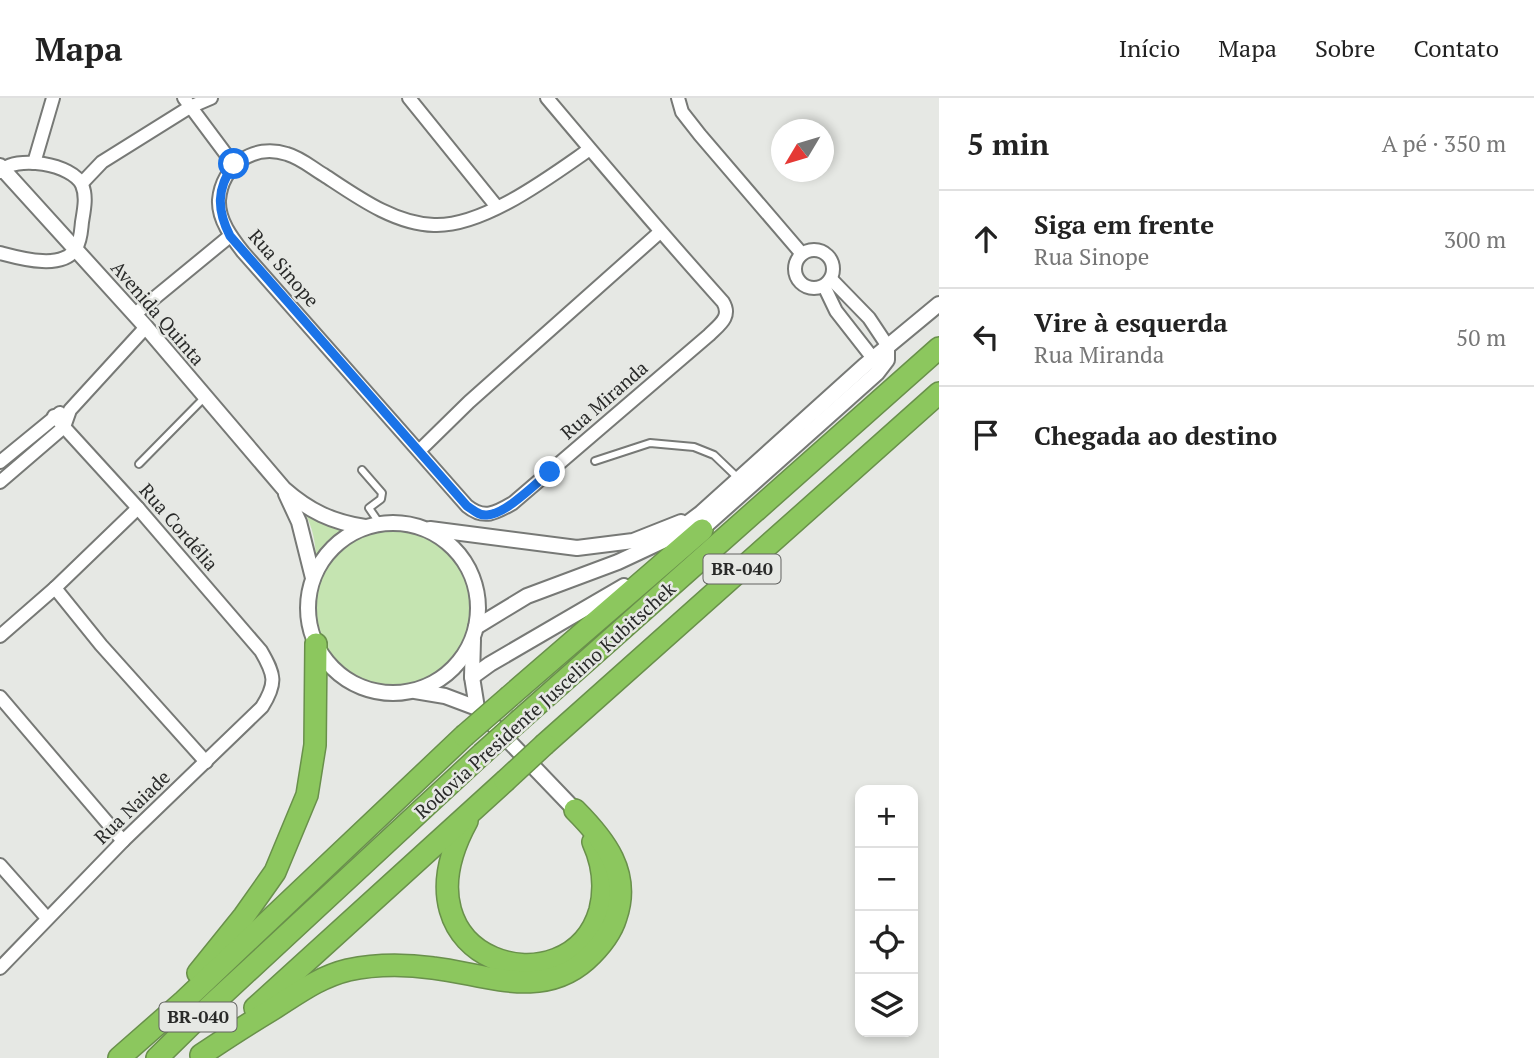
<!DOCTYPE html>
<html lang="pt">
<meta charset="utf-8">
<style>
body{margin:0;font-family:"PT Serif",serif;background:#f6f6f6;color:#222}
.controls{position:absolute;right:21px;bottom:21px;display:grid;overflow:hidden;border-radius:14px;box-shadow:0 4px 10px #0003}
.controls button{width:63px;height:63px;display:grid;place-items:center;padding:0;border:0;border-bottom:2px solid #e0e0e0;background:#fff;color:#222;font:35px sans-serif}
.compass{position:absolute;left:771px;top:21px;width:63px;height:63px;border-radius:50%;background:#fff;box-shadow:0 4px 10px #0003;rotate:232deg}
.stop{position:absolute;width:21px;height:21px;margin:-16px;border:5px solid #1a73e8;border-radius:50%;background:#fff}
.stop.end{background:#1a73e8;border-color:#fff;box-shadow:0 2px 7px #0008}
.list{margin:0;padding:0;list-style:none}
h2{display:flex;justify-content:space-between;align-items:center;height:91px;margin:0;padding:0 28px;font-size:30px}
h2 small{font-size:23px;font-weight:400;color:#767676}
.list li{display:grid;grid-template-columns:46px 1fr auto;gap:21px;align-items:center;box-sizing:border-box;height:98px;padding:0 28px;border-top:2px solid #e0e0e0}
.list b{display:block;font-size:26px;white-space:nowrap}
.list p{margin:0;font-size:23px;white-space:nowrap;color:#767676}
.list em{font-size:23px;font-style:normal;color:#767676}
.icon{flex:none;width:38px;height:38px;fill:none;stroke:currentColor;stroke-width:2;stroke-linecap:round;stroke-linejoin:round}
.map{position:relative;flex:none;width:939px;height:960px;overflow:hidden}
header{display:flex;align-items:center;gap:42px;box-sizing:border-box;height:98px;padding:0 35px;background:#fff;border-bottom:2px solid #e0e0e0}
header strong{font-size:33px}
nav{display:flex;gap:38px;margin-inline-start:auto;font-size:24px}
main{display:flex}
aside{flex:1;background:#fff}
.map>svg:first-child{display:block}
</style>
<header>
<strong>Mapa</strong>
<nav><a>Início</a><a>Mapa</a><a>Sobre</a><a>Contato</a></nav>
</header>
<main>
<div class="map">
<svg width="939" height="960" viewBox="0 0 939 960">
<rect width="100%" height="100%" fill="#e6e8e4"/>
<g fill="#c5e4b1">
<path d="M304,413L333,429L353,432L324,449L316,464C316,445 313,430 304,413Z"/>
<circle cx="394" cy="511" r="79"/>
</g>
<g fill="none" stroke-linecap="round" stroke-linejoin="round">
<g stroke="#777976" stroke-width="10">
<g id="service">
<polyline points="595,363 650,345 694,349 714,357 738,380"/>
<polyline points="139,366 204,300"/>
<polyline points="362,372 382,395 381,401 369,410 380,426"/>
</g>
</g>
<g stroke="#777976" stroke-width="16">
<g id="minor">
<polyline points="184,0 234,67"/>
<polyline points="409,0 497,109"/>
<path d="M547,0C605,69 663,137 723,204C732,219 719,227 709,237L513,405C496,415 484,422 467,408L243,154C232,140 218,122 219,102C222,68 253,45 287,56C301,60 312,70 324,77C356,98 394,126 434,127C484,129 551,78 590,51"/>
<polyline points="678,0 682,14 700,37 802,156"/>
<polyline points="34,65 53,0"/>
<path d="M0,74C15,56 73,66 82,87C87,98 84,112 82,124C81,133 81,142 76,150C63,173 19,160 0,155"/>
<polyline points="82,85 102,64 190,9 211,0"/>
<circle cx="814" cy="171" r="19"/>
<polyline points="831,181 869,220 887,247"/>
<polyline points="824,188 836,213 879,268"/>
<polyline points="135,216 230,138"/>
<polyline points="419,353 469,304 660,134"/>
<polyline points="0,364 60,315"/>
<polyline points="0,384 64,329 70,312 146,229"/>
<polyline points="55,490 101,547 206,664"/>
<polyline points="0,538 55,490 138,410"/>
<polyline points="0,599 123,743"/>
<polyline points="0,767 47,820"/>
<path d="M0,870L123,743L262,609C277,585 275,577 261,553L138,410L54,318"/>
</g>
</g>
<g stroke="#777976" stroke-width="18">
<g id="tertiary">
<path d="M0,68L146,229L284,391C309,413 332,424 365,429"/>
<polyline points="286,396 299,424 313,480"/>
<circle cx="393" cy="510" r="85"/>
<polyline points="430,431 577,450 633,443 681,424"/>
<polyline points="695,437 877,275 887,262 887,247"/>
<polyline points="476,529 527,498 618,464 665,442 701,415 864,268 939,206"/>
<polyline points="473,542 472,579 477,610"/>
<polyline points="472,579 490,566 624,488"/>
<polyline points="415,593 445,598 477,610 575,712"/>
</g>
</g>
<g stroke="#69904b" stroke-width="24">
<g id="motorway">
<polyline points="510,598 702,432"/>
<polyline points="521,621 939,250"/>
<polyline points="545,646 939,295"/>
<path d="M467,723C388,867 571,914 600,812C606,788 603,766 593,744"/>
<polyline points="198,875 244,818 275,774 307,697 315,647 316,546"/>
<polyline points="255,910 505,683"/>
<path d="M201,957C225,941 248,926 273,911C297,896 319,879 348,872C376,866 404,866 433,870C485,876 541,902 586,862C599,850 611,836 616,819C631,775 605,742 575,712"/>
<polyline points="119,960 184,903 464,638"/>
<polyline points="157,960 208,910 482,656"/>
</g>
</g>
<use href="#service" stroke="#fff" stroke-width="6"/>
<use href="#minor" stroke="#fff" stroke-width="12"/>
<use href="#tertiary" stroke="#fff" stroke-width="14"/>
<use href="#motorway" stroke="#8cc75e" stroke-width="21"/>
<g stroke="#69904b" stroke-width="24" stroke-linecap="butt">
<g id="motorway-bridge">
<polyline points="464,638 510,598"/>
<polyline points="482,656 521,621"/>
<polyline points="505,683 545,646"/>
</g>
</g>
<use href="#motorway-bridge" stroke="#8cc75e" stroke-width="21"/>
</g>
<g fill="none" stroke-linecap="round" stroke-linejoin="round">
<path stroke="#1a73e8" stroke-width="9" d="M234,66C216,91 217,112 230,138L467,408C473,412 479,418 487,417C506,416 535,386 550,374"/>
</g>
<g text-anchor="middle" stroke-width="5" stroke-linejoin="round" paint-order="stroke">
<g fill="#e6e8e4" stroke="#626361" stroke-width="2">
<rect x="703.5" y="456.5" width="77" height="29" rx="5"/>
<rect x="159.5" y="904.5" width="77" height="29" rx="5"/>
</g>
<g font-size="18" font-weight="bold" fill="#292a29">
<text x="742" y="477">BR-040</text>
<text x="198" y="925">BR-040</text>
</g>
<g font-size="19" fill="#292a29" stroke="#e6e8e4">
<text transform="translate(284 170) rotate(49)" y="7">Rua Sinope</text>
<text transform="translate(158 215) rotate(49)" y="7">Avenida Quinta</text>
<text transform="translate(604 302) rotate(-41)" y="7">Rua Miranda</text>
<text transform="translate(179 429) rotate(49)" y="7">Rua Cordélia</text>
<text transform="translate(545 602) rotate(-42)" y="7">Rodovia Presidente Juscelino Kubitschek</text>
<text transform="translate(132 709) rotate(-44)" y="7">Rua Naiade</text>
</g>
</g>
</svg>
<div class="controls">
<button>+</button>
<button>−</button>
<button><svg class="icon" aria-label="locate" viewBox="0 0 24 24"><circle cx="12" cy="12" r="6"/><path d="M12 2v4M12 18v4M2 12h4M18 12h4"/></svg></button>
<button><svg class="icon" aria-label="layers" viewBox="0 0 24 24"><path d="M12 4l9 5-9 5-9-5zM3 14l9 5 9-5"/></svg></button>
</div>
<svg class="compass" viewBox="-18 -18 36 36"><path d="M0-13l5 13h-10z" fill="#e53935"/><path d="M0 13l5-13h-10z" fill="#767676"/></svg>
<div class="stop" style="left:234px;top:66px"></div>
<div class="stop end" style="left:550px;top:374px"></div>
</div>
<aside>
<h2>5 min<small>A pé · 350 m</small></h2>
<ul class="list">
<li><svg class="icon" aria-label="ahead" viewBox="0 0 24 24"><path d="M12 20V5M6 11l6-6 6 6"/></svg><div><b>Siga em frente</b><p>Rua Sinope</p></div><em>300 m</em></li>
<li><svg class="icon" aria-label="left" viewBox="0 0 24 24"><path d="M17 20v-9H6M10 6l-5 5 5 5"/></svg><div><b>Vire à esquerda</b><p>Rua Miranda</p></div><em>50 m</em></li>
<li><svg class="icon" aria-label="arrive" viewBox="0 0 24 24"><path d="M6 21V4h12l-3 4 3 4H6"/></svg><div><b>Chegada ao destino</b></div></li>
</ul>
</aside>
</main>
